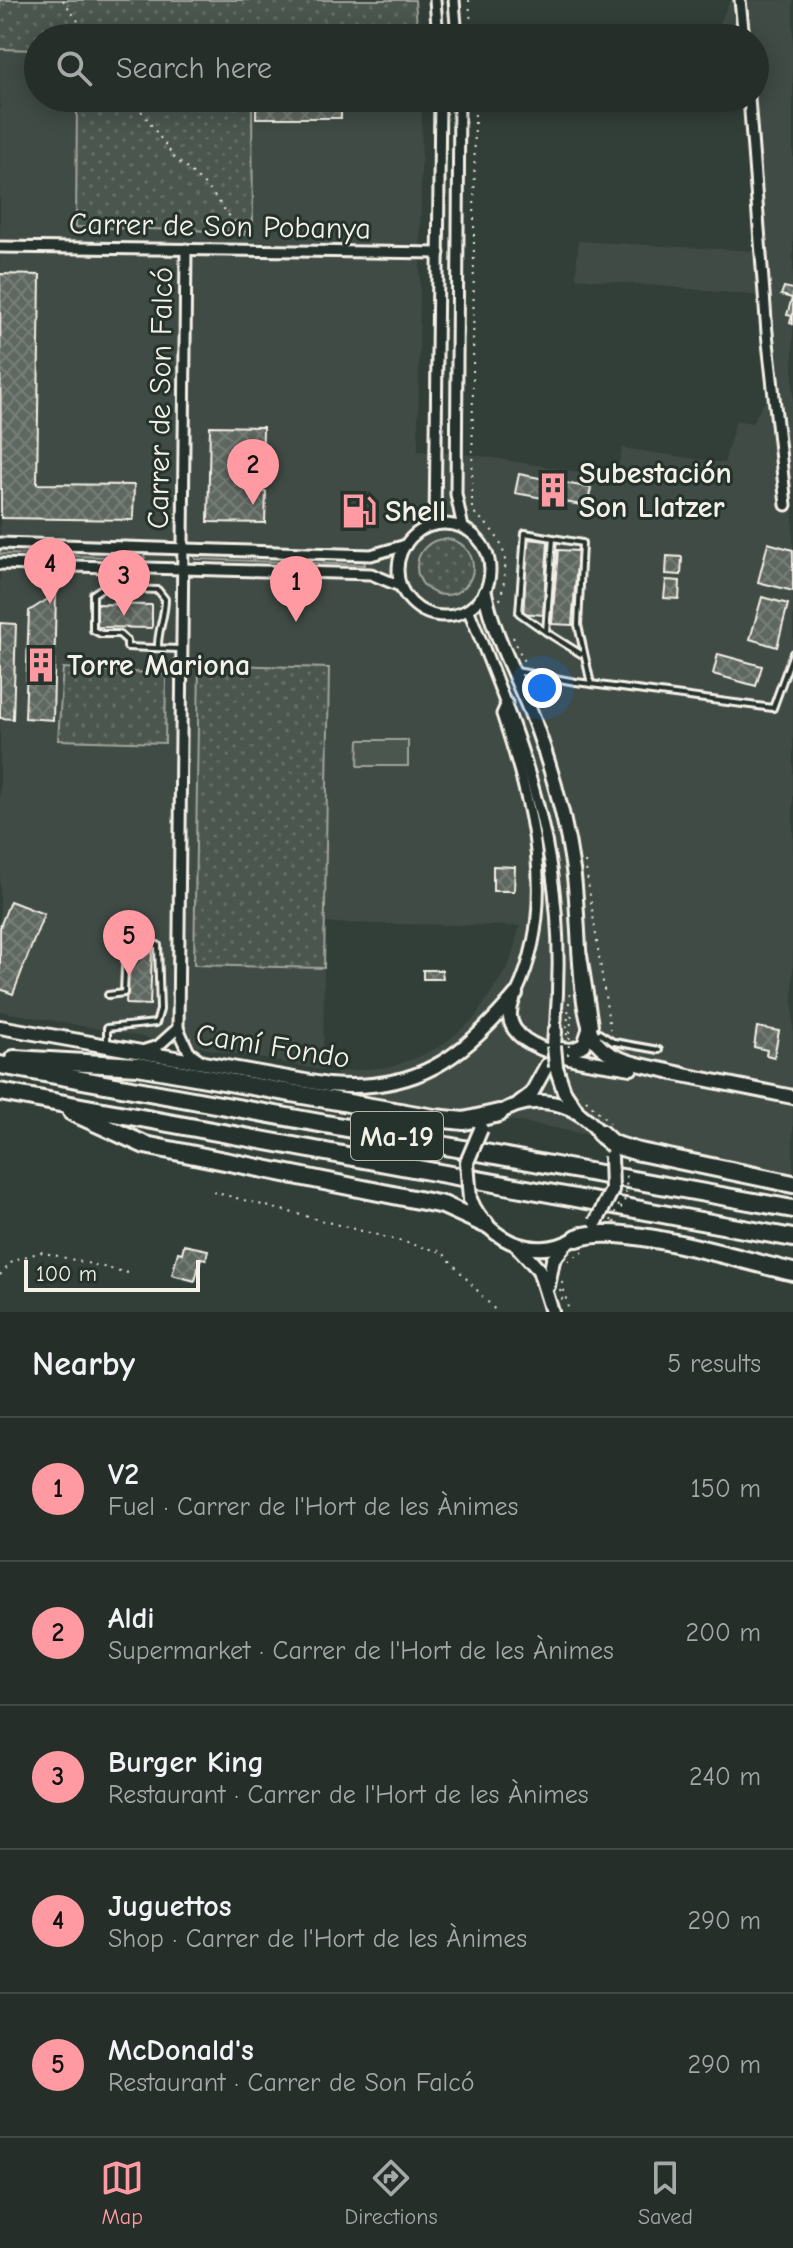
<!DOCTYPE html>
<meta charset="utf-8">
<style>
body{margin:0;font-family:"Comic Neue",sans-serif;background:#2e3632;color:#f1f3f6}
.scale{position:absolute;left:24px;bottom:20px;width:176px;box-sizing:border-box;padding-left:8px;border:4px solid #f4f1e8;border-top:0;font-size:22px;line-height:28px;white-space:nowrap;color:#f4f1e8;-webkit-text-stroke:6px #26332d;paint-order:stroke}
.you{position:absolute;left:542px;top:688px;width:28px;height:28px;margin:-20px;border:6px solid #fff;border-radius:50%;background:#1a73e8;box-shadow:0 0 0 12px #1a73e833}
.badge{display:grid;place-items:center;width:52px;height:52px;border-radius:50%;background:#ff9aa2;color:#111;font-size:26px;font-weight:700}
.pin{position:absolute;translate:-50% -66px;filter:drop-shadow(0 2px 4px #0008)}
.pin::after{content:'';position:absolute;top:42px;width:28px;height:24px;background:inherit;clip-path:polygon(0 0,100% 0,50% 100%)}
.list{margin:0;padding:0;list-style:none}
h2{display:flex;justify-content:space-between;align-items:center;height:104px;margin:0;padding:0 32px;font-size:34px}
h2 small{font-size:26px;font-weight:400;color:#a4a8a8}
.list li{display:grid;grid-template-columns:52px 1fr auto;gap:24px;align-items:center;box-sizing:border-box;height:144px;padding:0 32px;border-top:2px solid #424a47}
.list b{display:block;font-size:30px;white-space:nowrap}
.list p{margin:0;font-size:26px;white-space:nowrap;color:#a4a8a8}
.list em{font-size:26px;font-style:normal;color:#a4a8a8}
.icon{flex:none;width:44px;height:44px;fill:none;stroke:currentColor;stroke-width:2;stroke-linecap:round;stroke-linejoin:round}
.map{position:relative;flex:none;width:793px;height:1312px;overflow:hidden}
.search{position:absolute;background:#262e2a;box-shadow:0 4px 20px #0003;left:24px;right:24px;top:24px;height:88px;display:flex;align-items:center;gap:20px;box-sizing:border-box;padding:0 28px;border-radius:44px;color:#a4a8a8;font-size:30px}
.sheet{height:824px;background:#262e2a}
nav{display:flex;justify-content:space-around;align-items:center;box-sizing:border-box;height:112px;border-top:2px solid #424a47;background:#262e2a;font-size:22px;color:#a4a8a8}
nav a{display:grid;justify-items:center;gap:4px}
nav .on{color:#ff9aa2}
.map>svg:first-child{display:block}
</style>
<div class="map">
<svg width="793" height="1312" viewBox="0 0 793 1312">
<defs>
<pattern id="green-dots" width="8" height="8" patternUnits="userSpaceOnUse" patternTransform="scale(2)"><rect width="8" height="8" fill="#4c564f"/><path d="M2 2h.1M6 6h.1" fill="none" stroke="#666f68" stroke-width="1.8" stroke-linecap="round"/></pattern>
<pattern id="building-cross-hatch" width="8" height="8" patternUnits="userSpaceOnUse" patternTransform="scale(2)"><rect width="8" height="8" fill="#5f6861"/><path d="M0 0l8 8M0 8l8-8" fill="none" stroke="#777e78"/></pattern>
</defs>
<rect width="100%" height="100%" fill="#323e38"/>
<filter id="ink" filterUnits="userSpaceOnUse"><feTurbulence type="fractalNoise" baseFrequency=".0125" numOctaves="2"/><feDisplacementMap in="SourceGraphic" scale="16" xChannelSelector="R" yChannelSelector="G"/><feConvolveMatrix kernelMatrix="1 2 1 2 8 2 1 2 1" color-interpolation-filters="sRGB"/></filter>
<g filter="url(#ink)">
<polygon fill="#404b44" points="0,0 38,38 38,98 422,98 418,451 475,455 616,478 622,448 724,463 736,420 752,423 772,389 761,296 576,278 578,241 755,251 743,98 755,98 755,38 739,38 720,22 731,0 793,0 793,1178 545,1126 344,1094 336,1072 390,1067 416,1058 441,1046 474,1019 509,965 520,926 326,923 328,668 199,664 194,964 324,968 323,1070 0,1011"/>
<g fill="url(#green-dots)" stroke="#a0a49c" stroke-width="2">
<polygon points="0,0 415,0 418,38 38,38 38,50 0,49"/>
<polygon points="77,98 252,98 253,232 76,227"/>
<circle cx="445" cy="567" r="28"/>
<polygon points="0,548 145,553 145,558 0,554"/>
<polygon points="194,554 364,560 365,565 195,559"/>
<polygon points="199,664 329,668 324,968 194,965"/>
<polygon points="63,668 166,674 165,743 58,740"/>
</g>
<polygon fill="#4c564f" stroke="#a0a49c" stroke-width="2" points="359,740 408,740 408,766 358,766"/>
<g fill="url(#building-cross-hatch)" stroke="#f4f1e8" stroke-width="2">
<rect x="256" y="98" width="85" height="20"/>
<polygon points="0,274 40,275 37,484 134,485 133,520 1,518"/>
<polygon points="784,287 793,289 793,324 790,323 792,316 787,315 792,298 781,295"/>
<polygon points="210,426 263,427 262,492 266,492 265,523 208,522"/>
<polygon points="519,474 591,488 587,506 515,493"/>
<polygon points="528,539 548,541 543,615 523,613"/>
<polygon points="768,543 793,550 793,591 758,582"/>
<polygon points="558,550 578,551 572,625 552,624"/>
<polygon points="667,556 682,557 681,575 666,574"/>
<polygon points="666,580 680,581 679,599 664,598"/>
<polygon points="56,594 53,720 25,718 29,611"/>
<polygon points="762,597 788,604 777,647 750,639"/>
<polygon points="96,604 152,605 152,628 96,627"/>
<polygon points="0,623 16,624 13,719 0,718"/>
<polygon points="718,654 762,666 756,686 713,674"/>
<polygon points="493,866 515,867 514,891 493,891"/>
<polygon points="10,901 44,914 13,994 0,989 0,927"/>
<polygon points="128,949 152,950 150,1005 126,1004"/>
<polygon points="423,970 442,970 443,979 423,979"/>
<polygon points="757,1027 779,1031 774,1057 766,1055 767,1050 754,1047"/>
<polygon points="184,1245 208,1250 206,1259 201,1258 195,1281 172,1275 178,1252 182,1253"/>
</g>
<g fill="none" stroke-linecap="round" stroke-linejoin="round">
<g stroke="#f4f1e8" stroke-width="10">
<g id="lane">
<polyline points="546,632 519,613 525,533 553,538"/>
<path d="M158,648C157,632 165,617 165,599L158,590L102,588L93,594V630L101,634H119L127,641V647L179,649"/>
<polyline points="581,654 546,632 553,538 582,543 578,625 591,684"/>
<polyline points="516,671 576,682 773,708 793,653"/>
<polyline points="584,955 595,1025"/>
<polyline points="599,1033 613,1042"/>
<polyline points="614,1042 659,1050"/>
<polyline points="107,1043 107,1028 156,1023 160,1010 158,945 126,945 124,993 108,995"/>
</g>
</g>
<g stroke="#f4f1e8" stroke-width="15">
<g id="street">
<polyline points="435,0 438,38"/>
<polyline points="454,0 457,38"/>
<polyline points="740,0 744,38"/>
<polyline points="459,98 456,494 463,528"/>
<polyline points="749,98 767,333 786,505"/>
<polyline points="0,247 439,253"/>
<polyline points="186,249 178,1028 189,1052 202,1061"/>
<circle cx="444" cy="570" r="46"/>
<polyline points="435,525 440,98"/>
<polyline points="0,543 371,555 406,545"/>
<polyline points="0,564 371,574 400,586"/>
<path d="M469,611C530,761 570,865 555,1031"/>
<path d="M507,703L502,714C532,805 559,903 516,994"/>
<polyline points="145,1050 158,1046 178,1028"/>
</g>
</g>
<g stroke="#f4f1e8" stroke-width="18">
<g id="secondary">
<path d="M485,593C494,638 519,680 535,723C552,770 566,820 573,870C580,908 576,1016 597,1043C614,1064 657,1067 681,1074"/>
<path d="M513,1000C490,1054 598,1062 631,1068"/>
<path d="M0,1027L328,1085C415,1093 463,1058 516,994"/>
<polyline points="554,1046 555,1031"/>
<polyline points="559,1049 572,1050 584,1045 590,1027"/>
<polyline points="556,1067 564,1091 576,1109"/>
<polyline points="673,1073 793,1097"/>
<polyline points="519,1103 531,1094 547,1065"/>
<path d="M495,1116C532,1090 579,1101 603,1138"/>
<path d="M470,1199C488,1244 542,1264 582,1234"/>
<polyline points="518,1247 539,1270 552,1312"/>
<polyline points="548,1286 553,1260 564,1246"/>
</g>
</g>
<g stroke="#f4f1e8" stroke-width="22">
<g id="highway">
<polyline points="14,1059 138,1066 434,1118 464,1121 499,1113"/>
<polyline points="0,1065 793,1209"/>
<polyline points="0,1092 793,1238"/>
<polyline points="72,1112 145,1145 443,1205 485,1224"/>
<polyline points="600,1133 612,1144 635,1151 793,1184"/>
<path d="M577,1238C620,1221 744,1261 793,1272"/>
</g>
</g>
<g stroke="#f4f1e8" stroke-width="2" stroke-dasharray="2 6" stroke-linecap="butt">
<polyline points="63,0 90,38"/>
<polyline points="469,0 472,38"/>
<polyline points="132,98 174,157 208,188 247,239"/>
<path d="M475,98L472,511C506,540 511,556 500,600"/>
<polyline points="513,637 525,664"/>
<polyline points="585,862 610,1029"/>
<polyline points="567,1028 570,990"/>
<polyline points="570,1033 572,1011"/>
<polyline points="586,1100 610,1123"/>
<polyline points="213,1192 442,1252 497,1312"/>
<polyline points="568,1261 583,1252"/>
<polyline points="0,1275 14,1260 41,1252 128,1273"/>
<polyline points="562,1282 569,1312"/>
<polyline points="560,1290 563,1303"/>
</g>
<use href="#lane" stroke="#26332d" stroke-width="4"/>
<use href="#street" stroke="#26332d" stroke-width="9"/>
<use href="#secondary" stroke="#26332d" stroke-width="12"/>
<use href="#highway" stroke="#26332d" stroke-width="16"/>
<g stroke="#f4f1e8" stroke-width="18" stroke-linecap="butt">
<g id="secondary-bridge">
<polyline points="554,1046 556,1067"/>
<polyline points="470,1199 467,1162 481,1129"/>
<polyline points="596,1222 612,1190 611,1156"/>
</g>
</g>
<g stroke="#f4f1e8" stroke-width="2" stroke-dasharray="2 6" stroke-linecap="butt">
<polyline points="566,1043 567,1033"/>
<polyline points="568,1055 570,1033"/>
<polyline points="611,1221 619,1205"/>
<polyline points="614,1223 626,1197 627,1160"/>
</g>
<use href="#secondary-bridge" stroke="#26332d" stroke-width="12"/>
</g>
</g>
<defs>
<g id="building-bare" transform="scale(2.76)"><path d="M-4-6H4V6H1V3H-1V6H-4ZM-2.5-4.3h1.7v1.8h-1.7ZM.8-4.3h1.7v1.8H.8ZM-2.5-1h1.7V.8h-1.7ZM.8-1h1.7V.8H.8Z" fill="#ff9aa2" stroke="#26332d" stroke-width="2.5" paint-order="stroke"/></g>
<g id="fuel-bare" transform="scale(2.76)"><path d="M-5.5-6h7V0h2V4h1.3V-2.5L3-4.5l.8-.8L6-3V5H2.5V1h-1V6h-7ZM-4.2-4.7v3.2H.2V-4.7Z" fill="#ff9aa2" stroke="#26332d" stroke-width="2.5" paint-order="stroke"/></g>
</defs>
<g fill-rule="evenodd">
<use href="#building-bare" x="553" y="490"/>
<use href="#fuel-bare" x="359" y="511"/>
<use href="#building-bare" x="41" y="665"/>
</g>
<g text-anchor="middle" stroke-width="6" stroke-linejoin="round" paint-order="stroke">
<rect fill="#26332d" stroke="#b6b8b0" stroke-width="2" x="351" y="1112" width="92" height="48" rx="6"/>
<g font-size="28" font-weight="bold" fill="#f4f1e8">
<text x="397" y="1146">Ma-19</text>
</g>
<g font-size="30" fill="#f4f1e8" stroke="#26332d">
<text transform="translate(220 226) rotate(1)" y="10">Carrer de Son Pobanya</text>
<text transform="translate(160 398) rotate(-89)" y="10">Carrer de Son Falcó</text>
<text transform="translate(273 1046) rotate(9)" y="10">Camí Fondo</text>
</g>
<g font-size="30" font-weight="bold" fill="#f4f1e8" stroke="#26332d" text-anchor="start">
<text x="579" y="483">Subestación<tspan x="579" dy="34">Son Llatzer</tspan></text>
<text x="385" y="521">Shell</text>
<text x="67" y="675">Torre Mariona</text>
</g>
</g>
</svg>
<div class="scale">100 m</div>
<div class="you"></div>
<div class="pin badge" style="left:296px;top:622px">1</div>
<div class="pin badge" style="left:253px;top:505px">2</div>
<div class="pin badge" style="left:124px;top:616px">3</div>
<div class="pin badge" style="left:50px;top:604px">4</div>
<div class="pin badge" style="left:129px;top:976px">5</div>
<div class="search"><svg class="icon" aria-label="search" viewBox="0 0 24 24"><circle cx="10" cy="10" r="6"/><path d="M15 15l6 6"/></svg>Search here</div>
</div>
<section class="sheet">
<h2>Nearby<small>5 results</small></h2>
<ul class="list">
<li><span class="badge">1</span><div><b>V2</b><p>Fuel · Carrer de l'Hort de les Ànimes</p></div><em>150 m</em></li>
<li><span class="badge">2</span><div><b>Aldi</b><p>Supermarket · Carrer de l'Hort de les Ànimes</p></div><em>200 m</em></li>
<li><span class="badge">3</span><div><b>Burger King</b><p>Restaurant · Carrer de l'Hort de les Ànimes</p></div><em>240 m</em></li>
<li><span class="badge">4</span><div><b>Juguettos</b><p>Shop · Carrer de l'Hort de les Ànimes</p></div><em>290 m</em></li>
<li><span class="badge">5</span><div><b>McDonald's</b><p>Restaurant · Carrer de Son Falcó</p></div><em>290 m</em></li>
</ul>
</section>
<nav>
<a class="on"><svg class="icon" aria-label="map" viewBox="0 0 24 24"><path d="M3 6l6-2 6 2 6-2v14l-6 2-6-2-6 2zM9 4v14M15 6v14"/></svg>Map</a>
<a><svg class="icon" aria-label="directions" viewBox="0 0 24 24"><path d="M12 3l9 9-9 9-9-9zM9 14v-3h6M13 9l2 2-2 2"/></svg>Directions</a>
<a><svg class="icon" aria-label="saved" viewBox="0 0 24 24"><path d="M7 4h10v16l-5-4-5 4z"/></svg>Saved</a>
</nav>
